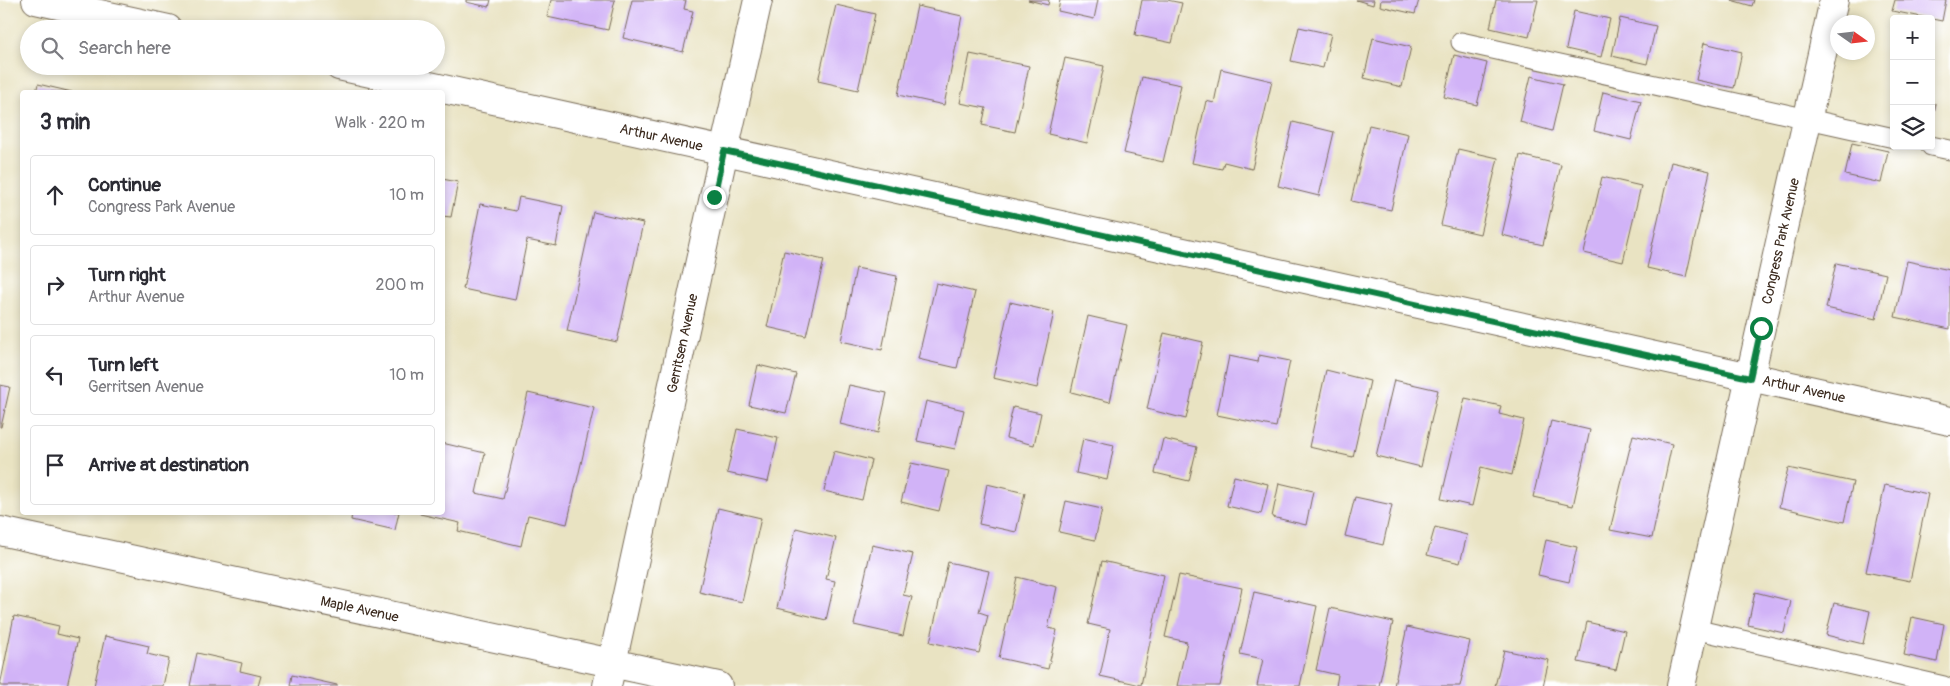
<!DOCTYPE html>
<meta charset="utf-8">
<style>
body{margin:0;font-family:Pangolin,sans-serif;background:#f2f2f3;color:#2b2b33}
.controls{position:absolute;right:15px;top:15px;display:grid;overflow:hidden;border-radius:5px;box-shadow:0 2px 8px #0003}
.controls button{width:45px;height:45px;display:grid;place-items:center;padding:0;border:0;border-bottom:1px solid #e1e1e2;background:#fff;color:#2b2b33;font:25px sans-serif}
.compass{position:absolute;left:1830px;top:15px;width:45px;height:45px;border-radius:50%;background:#fff;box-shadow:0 2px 8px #0003;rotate:104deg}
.stop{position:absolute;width:15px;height:15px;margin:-11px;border:4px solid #0b8043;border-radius:50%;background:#fff}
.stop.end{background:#0b8043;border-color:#fff;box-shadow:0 1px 5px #0008}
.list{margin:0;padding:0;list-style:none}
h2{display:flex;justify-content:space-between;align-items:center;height:65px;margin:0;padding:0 20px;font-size:21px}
h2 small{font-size:16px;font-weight:400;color:#7c7c81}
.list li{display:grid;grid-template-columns:32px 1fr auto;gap:15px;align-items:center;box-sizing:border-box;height:80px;margin:0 10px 10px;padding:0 10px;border:1px solid #e1e1e2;border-radius:5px}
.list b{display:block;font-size:19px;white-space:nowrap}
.list p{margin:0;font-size:16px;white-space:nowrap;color:#7c7c81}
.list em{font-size:16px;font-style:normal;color:#7c7c81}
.icon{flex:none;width:28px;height:28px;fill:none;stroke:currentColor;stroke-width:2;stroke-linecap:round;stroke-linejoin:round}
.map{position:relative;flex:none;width:1950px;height:686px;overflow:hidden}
.search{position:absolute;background:#fff;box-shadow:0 2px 8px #0003;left:20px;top:20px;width:425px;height:55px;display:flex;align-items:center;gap:12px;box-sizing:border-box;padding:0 18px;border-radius:28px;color:#7c7c81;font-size:19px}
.panel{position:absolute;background:#fff;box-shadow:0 2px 8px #0003;left:20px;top:90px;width:425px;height:425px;border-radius:5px}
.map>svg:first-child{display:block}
</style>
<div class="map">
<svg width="1950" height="686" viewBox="0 0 1950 686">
<rect width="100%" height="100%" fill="#fff"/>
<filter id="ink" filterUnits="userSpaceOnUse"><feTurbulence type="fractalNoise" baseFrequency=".02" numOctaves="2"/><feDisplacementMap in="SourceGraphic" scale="10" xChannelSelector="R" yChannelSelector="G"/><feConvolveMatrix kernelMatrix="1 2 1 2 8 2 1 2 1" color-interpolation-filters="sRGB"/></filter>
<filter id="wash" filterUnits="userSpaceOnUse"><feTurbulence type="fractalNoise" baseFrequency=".0096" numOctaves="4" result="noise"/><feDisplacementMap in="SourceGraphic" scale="20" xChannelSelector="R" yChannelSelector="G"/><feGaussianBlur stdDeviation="1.12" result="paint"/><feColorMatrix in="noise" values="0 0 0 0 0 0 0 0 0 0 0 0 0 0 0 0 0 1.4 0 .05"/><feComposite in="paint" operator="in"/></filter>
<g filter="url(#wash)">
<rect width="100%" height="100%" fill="#e9e3c2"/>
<g id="blocks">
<g fill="#d1b3f7">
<polygon points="466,0 491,0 489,7 466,2"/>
<polygon points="551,0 615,0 608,30 547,17"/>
<polygon points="632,0 686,0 684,9 693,11 683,52 623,38"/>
<polygon points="1028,0 1049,0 1048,5"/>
<polygon points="1060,0 1098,0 1094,19 1058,11"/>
<polygon points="1142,0 1167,0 1182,3 1172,43 1135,35"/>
<polygon points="1356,0 1374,0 1373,5"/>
<polygon points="1381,0 1419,0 1415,14 1380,6"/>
<polygon points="1496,0 1538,0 1529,37 1490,28"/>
<polygon points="1731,0 1754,0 1752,6"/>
<polygon points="1895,0 1946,0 1942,21 1892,11"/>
<polygon points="836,5 875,14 858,90 818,81"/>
<polygon points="917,6 962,16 944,105 898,95"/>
<polygon points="1574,11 1610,19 1601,57 1566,49"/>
<polygon points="1620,18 1656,26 1647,64 1612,56"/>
<polygon points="1299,27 1331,34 1323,68 1291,61"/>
<polygon points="1373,38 1411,47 1402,87 1364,78"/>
<polygon points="1704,43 1742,52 1734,88 1696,80"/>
<polygon points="970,54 1029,66 1015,132 982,125 986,108 960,103"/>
<polygon points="1454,55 1487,63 1477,105 1444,97"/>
<polygon points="1065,58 1104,66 1087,143 1048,134"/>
<polygon points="1221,69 1272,81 1252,169 1224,162 1222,169 1192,163 1206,101 1214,103"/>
<polygon points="1531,76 1563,84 1552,131 1520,122"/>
<polygon points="1142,77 1181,85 1163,162 1124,153"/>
<polygon points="38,84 72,92 36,92"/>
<polygon points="1603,92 1641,101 1631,140 1594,131"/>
<polygon points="1931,103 1936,104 1932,121 1931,120"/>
<polygon points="1293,122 1334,132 1319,196 1278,186"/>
<polygon points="1369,125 1408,134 1391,210 1351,201"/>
<polygon points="1852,143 1888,151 1881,183 1845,175"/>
<polygon points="1458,149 1498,158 1480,234 1441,225"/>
<polygon points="1520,155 1561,165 1543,245 1502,235"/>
<polygon points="1671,162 1710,171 1686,277 1647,268"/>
<polygon points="1602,177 1641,186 1623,262 1584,253"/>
<polygon points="442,179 458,182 451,217 442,216"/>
<polygon points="519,197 563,206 556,246 527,240 515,300 463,289 480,204 516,211"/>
<polygon points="593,212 643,223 617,342 567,331"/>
<polygon points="784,251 824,260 806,336 767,327"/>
<polygon points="1907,261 1950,270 1950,329 1895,317"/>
<polygon points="1836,263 1886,274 1876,319 1826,308"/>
<polygon points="856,268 897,276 882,350 841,341"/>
<polygon points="936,283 975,292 957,368 918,359"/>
<polygon points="1010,302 1054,312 1037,388 993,378"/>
<polygon points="1088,316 1127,325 1110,402 1071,392"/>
<polygon points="1164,333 1203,342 1186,419 1147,409"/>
<polygon points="1259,355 1290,361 1276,427 1217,415 1229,356 1258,362"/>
<polygon points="758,365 796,374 786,413 749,405"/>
<polygon points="1326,370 1370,381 1353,457 1309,447"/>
<polygon points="1394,380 1438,390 1421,467 1376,456"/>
<polygon points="0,385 10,387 1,427 0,427"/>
<polygon points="849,385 887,393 878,433 840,424"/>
<polygon points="528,393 594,408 567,524 528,515 521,546 458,531 460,523 420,514 420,512 442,512 442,443 485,453 476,493 503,499"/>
<polygon points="1465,398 1501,406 1499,414 1524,420 1512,475 1481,467 1472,506 1441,499"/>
<polygon points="926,401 964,410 955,449 917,441"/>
<polygon points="1013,407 1041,413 1034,445 1006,438"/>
<polygon points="1551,421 1590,430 1573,506 1533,497"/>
<polygon points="737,429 778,438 768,482 727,473"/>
<polygon points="1633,435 1672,444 1652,538 1610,530"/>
<polygon points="1083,438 1114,445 1107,480 1076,473"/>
<polygon points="1163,439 1197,447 1189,481 1155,473"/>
<polygon points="834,451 871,460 862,500 824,491"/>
<polygon points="911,463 949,471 939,511 901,502"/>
<polygon points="1788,468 1853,482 1844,522 1779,507"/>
<polygon points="1234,476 1268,484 1261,514 1227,506"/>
<polygon points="1279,483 1313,491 1306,525 1272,517"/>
<polygon points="987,484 1025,493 1016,532 979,524"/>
<polygon points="1885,485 1928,494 1910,581 1866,572"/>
<polygon points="1355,497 1392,505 1383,545 1345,536"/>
<polygon points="1066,501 1102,509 1095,540 1059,532"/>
<polygon points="718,508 761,518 742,602 699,592"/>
<polygon points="352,512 399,512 395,530 351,520"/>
<polygon points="1435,527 1467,535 1460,563 1427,555"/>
<polygon points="796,528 836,538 826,579 835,581 826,620 777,608"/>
<polygon points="1546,540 1577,547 1569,582 1538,575"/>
<polygon points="872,545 913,554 903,595 912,597 903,636 854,625"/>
<polygon points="1102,561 1164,575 1141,685 1100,676 1110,629 1088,624"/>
<polygon points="948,562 989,571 979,612 988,615 979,653 930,642"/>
<polygon points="1179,575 1242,588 1220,686 1177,686 1187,642 1165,637"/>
<polygon points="1017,577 1057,587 1048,628 1057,630 1048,669 999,658"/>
<polygon points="1254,592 1317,606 1300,686 1257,686 1263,659 1240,654"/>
<polygon points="1755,592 1791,601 1784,633 1748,625"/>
<polygon points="1834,603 1870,611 1863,644 1826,635"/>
<polygon points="1330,608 1393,622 1379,686 1336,686 1338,675 1316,670"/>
<polygon points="14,616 59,626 57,634 78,639 67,686 0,686"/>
<polygon points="1912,617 1944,624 1937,662 1904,655"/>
<polygon points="1587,622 1625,631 1616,670 1578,662"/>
<polygon points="1407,627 1470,641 1460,686 1394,686"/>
<polygon points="105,636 149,646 147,654 169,659 163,686 94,686"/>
<polygon points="1504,650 1549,660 1543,686 1495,686"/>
<polygon points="197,653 242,663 240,671 261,676 258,686 190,686"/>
<polygon points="292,675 337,685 337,686 290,686"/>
</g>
</g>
</g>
<g filter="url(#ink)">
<use href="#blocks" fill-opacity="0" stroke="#786b57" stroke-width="1"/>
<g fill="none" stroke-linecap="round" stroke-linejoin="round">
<g stroke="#786b57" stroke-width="21">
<g id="service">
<polyline points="1461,42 1894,138"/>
<polyline points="1931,146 1950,150"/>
<polyline points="1694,629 1944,686"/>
</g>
</g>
<g stroke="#786b57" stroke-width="30">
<g id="minor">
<polyline points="36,0 168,29"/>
<path id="s1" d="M339,66L1950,421"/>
<path id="s2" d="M607,686L724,151L758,0"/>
<path id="s3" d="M1681,686L1834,0"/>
</g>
</g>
<g stroke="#786b57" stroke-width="30">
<g id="tertiary">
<path id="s4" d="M0,531L718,686"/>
</g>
</g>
<use href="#service" stroke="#fff" stroke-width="19"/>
<use href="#minor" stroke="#fff" stroke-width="28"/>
<use href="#tertiary" stroke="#fff" stroke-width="28"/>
</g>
</g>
<g fill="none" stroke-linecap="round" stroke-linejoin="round" filter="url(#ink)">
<polyline stroke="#0b8043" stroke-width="6" points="714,197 724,151 1750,378 1761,328"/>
</g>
<g text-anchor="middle" stroke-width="4" stroke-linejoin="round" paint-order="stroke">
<g font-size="14" fill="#3b2a1e" stroke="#fff">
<text dy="5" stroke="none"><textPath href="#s1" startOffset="330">Arthur Avenue</textPath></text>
<text dy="5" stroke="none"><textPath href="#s3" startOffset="456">Congress Park Avenue</textPath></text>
<text dy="5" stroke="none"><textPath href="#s2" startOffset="351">Gerritsen Avenue</textPath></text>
<text dy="5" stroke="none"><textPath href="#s1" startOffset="1500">Arthur Avenue</textPath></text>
<text dy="5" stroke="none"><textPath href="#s4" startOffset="368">Maple Avenue</textPath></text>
</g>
</g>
</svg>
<div class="controls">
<button>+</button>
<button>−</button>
<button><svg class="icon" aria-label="layers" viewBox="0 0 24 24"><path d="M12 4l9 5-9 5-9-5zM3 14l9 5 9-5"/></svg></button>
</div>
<svg class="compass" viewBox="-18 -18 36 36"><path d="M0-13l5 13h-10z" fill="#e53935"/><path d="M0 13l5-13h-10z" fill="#7c7c81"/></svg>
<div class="stop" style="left:1761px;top:328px"></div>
<div class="stop end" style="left:714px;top:197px"></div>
<div class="search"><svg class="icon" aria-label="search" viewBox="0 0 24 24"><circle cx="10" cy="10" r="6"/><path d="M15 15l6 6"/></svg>Search here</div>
<section class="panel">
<h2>3 min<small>Walk · 220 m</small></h2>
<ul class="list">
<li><svg class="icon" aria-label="ahead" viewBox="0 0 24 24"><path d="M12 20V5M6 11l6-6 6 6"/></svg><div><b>Continue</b><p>Congress Park Avenue</p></div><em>10 m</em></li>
<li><svg class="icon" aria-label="right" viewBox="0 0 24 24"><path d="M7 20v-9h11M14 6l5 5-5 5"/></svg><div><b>Turn right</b><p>Arthur Avenue</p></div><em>200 m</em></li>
<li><svg class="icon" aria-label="left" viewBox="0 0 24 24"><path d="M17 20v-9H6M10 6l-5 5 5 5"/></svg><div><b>Turn left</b><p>Gerritsen Avenue</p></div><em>10 m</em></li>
<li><svg class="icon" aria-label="arrive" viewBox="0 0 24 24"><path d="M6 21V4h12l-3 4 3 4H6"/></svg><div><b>Arrive at destination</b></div></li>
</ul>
</section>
</div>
